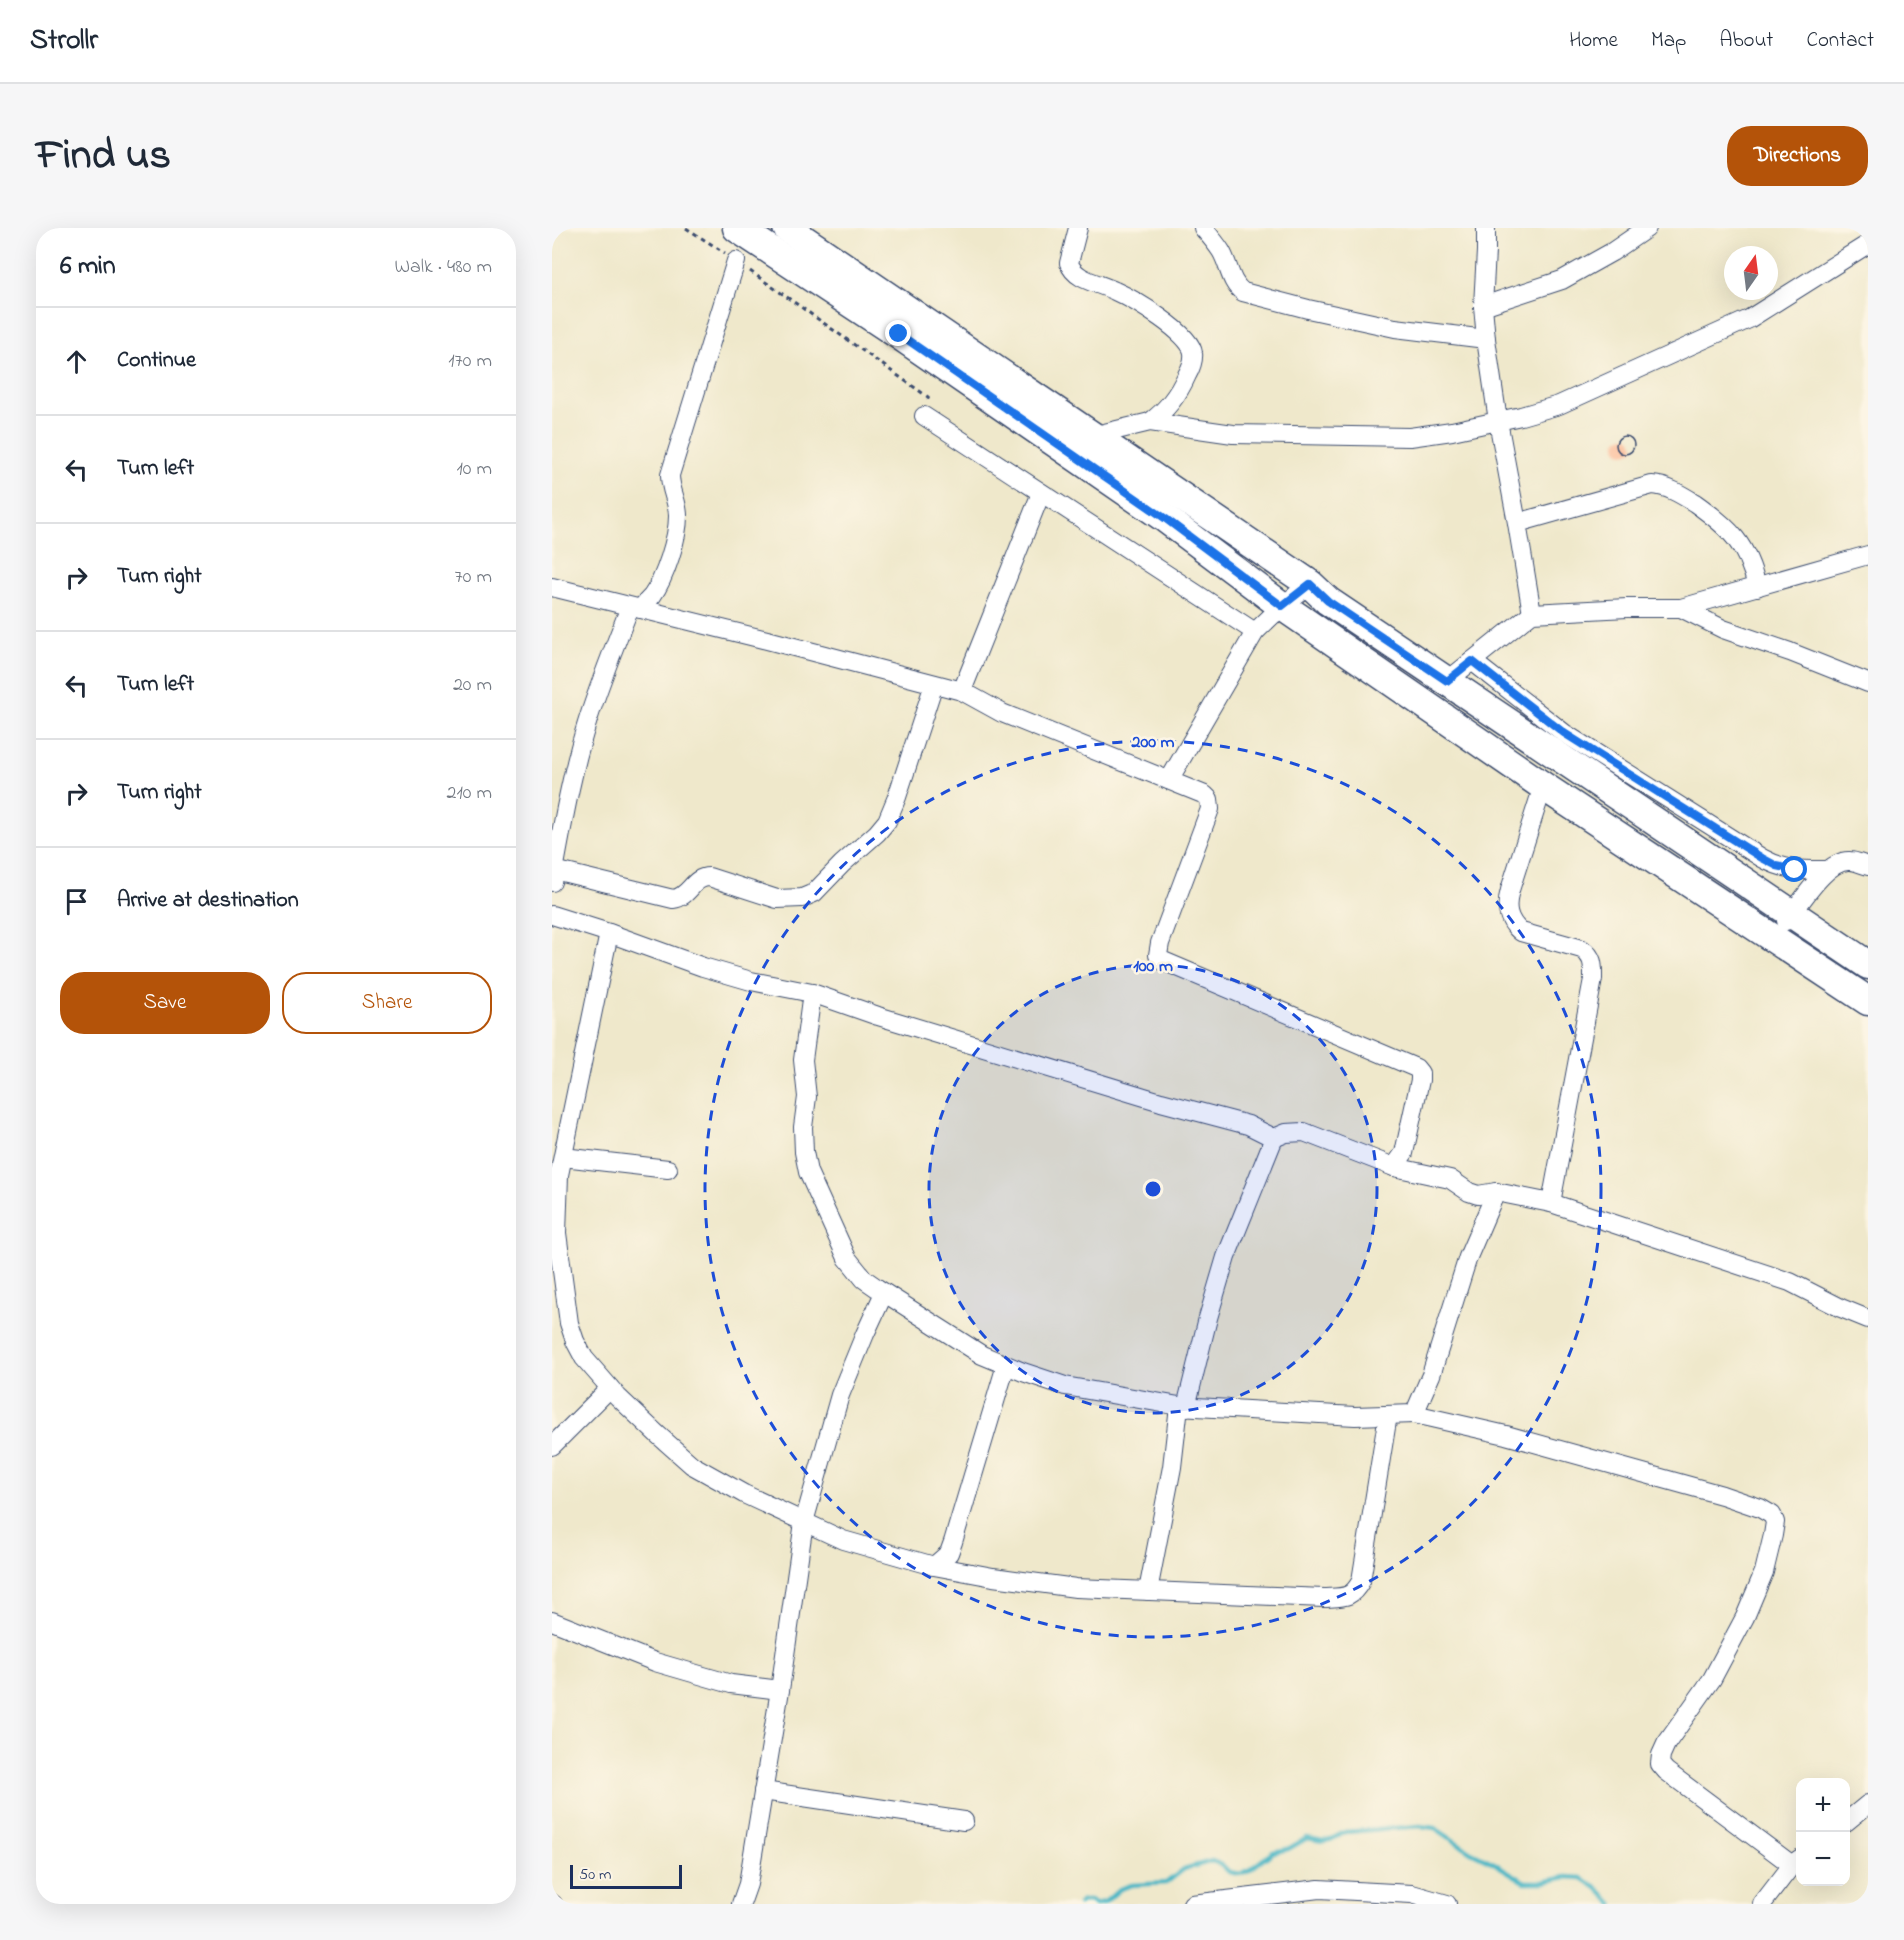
<!DOCTYPE html>
<meta charset="utf-8">
<style>
body{margin:0;font-family:"Indie Flower",sans-serif;background:#f6f6f7;color:#1f2937}
.controls{position:absolute;right:18px;bottom:18px;display:grid;overflow:hidden;border-radius:12px;box-shadow:0 6px 24px #0002}
.controls button{width:54px;height:54px;display:grid;place-items:center;padding:0;border:0;border-bottom:2px solid #e0e1e3;background:#fff;color:#1f2937;font:30px sans-serif}
.compass{position:absolute;left:1172px;top:18px;width:54px;height:54px;border-radius:50%;background:#fff;box-shadow:0 6px 24px #0002;rotate:14deg}
.scale{position:absolute;left:18px;bottom:15px;width:112px;box-sizing:border-box;padding-left:6px;border:3px solid #1b2f5e;border-top:0;font-size:16px;line-height:21px;white-space:nowrap;color:#1b2f5e;-webkit-text-stroke:4px #fcf5e5;paint-order:stroke}
.stop{position:absolute;width:18px;height:18px;margin:-14px;border:4px solid #1a73e8;border-radius:50%;background:#fff}
.stop.end{background:#1a73e8;border-color:#fff;box-shadow:0 2px 6px #0008}
.list{margin:0;padding:0;list-style:none}
h2{display:flex;justify-content:space-between;align-items:center;height:78px;margin:0;padding:0 24px;font-size:26px}
h2 small{font-size:20px;font-weight:400;color:#747a83}
.list li{display:grid;grid-template-columns:39px 1fr auto;gap:18px;align-items:center;box-sizing:border-box;height:108px;padding:0 24px;border-top:2px solid #e0e1e3}
.list b{display:block;font-size:22px;white-space:nowrap}
.list em{font-size:20px;font-style:normal;color:#747a83}
.actions{display:flex;gap:12px;padding:18px 24px}
.actions a{flex:1;padding:14px 0;border:2px solid #b45309;border-radius:24px;text-align:center;font-size:21px;color:#b45309}
.actions .main{background:#b45309;color:#fff}
.icon{flex:none;width:33px;height:33px;fill:none;stroke:currentColor;stroke-width:2;stroke-linecap:round;stroke-linejoin:round}
.map{position:relative;flex:none;width:1316px;height:1676px;overflow:hidden;border-radius:24px}
header{display:flex;align-items:center;gap:36px;box-sizing:border-box;height:84px;padding:0 30px;background:#fff;border-bottom:2px solid #e0e1e3}
header strong{font-size:28px}
nav{display:flex;gap:33px;margin-inline-start:auto;font-size:21px}
.intro{display:flex;align-items:center;justify-content:space-between;box-sizing:border-box;height:144px;padding:0 36px}
h1{margin:0;font-size:42px}
.button{padding:15px 27px;border-radius:24px;background:#b45309;color:#fff;font-size:21px;font-weight:700}
main{display:flex;gap:36px;padding:0 36px}
aside{flex:1;background:#fff;border-radius:24px;box-shadow:0 6px 24px #0002}
.map>svg:first-child{display:block}
</style>
<header>
<strong>Strollr</strong>
<nav><a>Home</a><a>Map</a><a>About</a><a>Contact</a></nav>
</header>
<div class="intro"><h1>Find us</h1><a class="button">Directions</a></div>
<main>
<aside>
<h2>6 min<small>Walk · 480 m</small></h2>
<ul class="list">
<li><svg class="icon" aria-label="ahead" viewBox="0 0 24 24"><path d="M12 20V5M6 11l6-6 6 6"/></svg><div><b>Continue</b></div><em>170 m</em></li>
<li><svg class="icon" aria-label="left" viewBox="0 0 24 24"><path d="M17 20v-9H6M10 6l-5 5 5 5"/></svg><div><b>Turn left</b></div><em>10 m</em></li>
<li><svg class="icon" aria-label="right" viewBox="0 0 24 24"><path d="M7 20v-9h11M14 6l5 5-5 5"/></svg><div><b>Turn right</b></div><em>70 m</em></li>
<li><svg class="icon" aria-label="left" viewBox="0 0 24 24"><path d="M17 20v-9H6M10 6l-5 5 5 5"/></svg><div><b>Turn left</b></div><em>20 m</em></li>
<li><svg class="icon" aria-label="right" viewBox="0 0 24 24"><path d="M7 20v-9h11M14 6l5 5-5 5"/></svg><div><b>Turn right</b></div><em>210 m</em></li>
<li><svg class="icon" aria-label="arrive" viewBox="0 0 24 24"><path d="M6 21V4h12l-3 4 3 4H6"/></svg><div><b>Arrive at destination</b></div></li>
</ul>
<div class="actions"><a class="main">Save</a><a>Share</a></div>
</aside>
<div class="map">
<svg width="1316" height="1676" viewBox="0 0 1316 1676">
<rect width="100%" height="100%" fill="#fcf5e5"/>
<filter id="ink" filterUnits="userSpaceOnUse"><feTurbulence type="fractalNoise" baseFrequency=".0167" numOctaves="2"/><feDisplacementMap in="SourceGraphic" scale="12" xChannelSelector="R" yChannelSelector="G"/><feConvolveMatrix kernelMatrix="1 2 1 2 8 2 1 2 1" color-interpolation-filters="sRGB"/></filter>
<filter id="wash" filterUnits="userSpaceOnUse"><feTurbulence type="fractalNoise" baseFrequency=".008" numOctaves="4" result="noise"/><feDisplacementMap in="SourceGraphic" scale="24" xChannelSelector="R" yChannelSelector="G"/><feGaussianBlur stdDeviation="1.35" result="paint"/><feColorMatrix in="noise" values="0 0 0 0 0 0 0 0 0 0 0 0 0 0 0 0 0 1.4 0 .05"/><feComposite in="paint" operator="in"/></filter>
<g filter="url(#wash)">
<rect width="100%" height="100%" fill="#efe8cb"/>
<g fill="none" stroke-linecap="round" stroke-linejoin="round">
<g stroke="#4ab7c6" stroke-width="4.5">
<polyline points="527,1676 530,1673 538,1673 542,1676"/>
<polyline points="544,1676 553,1674 568,1661 580,1657 614,1655 632,1641 660,1633 670,1637 677,1644 688,1646 697,1642 721,1624 736,1621 755,1610 771,1613 778,1612 793,1604 868,1598 883,1600 919,1624 942,1635 973,1654 992,1654 1014,1649 1030,1650 1045,1660 1061,1676"/>
</g>
</g>
<g id="blocks">
<circle fill="#fbaf87" cx="1073" cy="217" r="9"/>
</g>
</g>
<g filter="url(#ink)">
<use href="#blocks" fill-opacity="0" stroke="#3b4b6e" stroke-width="1.5"/>
<g fill="none" stroke-linecap="round" stroke-linejoin="round">
<g stroke="#3b4b6e" stroke-width="20">
<g id="street">
<path d="M526,0L517,35C523,53 548,55 563,63C581,71 639,105 641,125C642,133 639,140 635,147C627,165 615,182 598,194"/>
<path d="M651,0C657,7 664,15 669,23C677,36 678,55 691,64L756,81L843,100L934,111"/>
<polyline points="934,0 934,23 931,78 934,111 946,193 965,295 980,385"/>
<polyline points="931,78 1010,52 1060,24 1095,0"/>
<polyline points="372,188 703,404"/>
<polyline points="540,208 598,194 681,206 858,209 900,203 969,188 1007,177 1197,91 1316,16"/>
<path d="M965,295L1100,257C1116,258 1130,267 1143,275C1178,300 1195,316 1205,359"/>
<polyline points="0,359 219,413 410,463 450,485 653,567 657,571 658,581 608,715 606,727 609,732 864,840 868,845 868,852 852,925 842,939"/>
<polyline points="1129,380 1316,327"/>
<path d="M88,381C92,377 96,372 100,368C113,350 126,310 126,288C126,274 118,262 118,247L184,33"/>
<path d="M920,433L1012,505L1210,630C1233,643 1250,642 1275,642"/>
<polyline points="895,453 980,385 1075,380 1129,380 1171,401 1238,424 1316,455"/>
<polyline points="410,463 489,265"/>
<polyline points="617,552 703,404 730,378 758,356"/>
<path d="M991,558L958,662C953,679 955,692 969,704L1030,721C1042,729 1041,738 1041,751L999,975"/>
<path d="M2,642L121,671C138,669 140,649 157,649L225,671L250,670L262,665L290,636L325,605L335,593L345,569L382,456"/>
<path d="M0,654C10,600 19,545 36,492C48,454 63,417 78,379"/>
<polyline points="0,687 57,705 151,739 199,753 260,765 326,788 609,874 696,897 722,910 734,905 752,904 842,939 898,951 917,964 926,967 944,964 999,975 1238,1054 1289,1080 1316,1091"/>
<path d="M1234,693C1248,677 1274,631 1298,633C1304,633 1311,637 1316,638"/>
<path d="M57,705L7,947L5,1005L17,1095L23,1113L32,1130L66,1169L105,1206L140,1237L192,1266L291,1312L382,1338L441,1349L524,1360L772,1370C792,1369 799,1371 809,1353L836,1187"/>
<polyline points="260,765 251,832 255,869 251,899 252,924 256,944 295,1030 312,1051 325,1060 430,1127 471,1144 513,1158 627,1178 803,1188 862,1186 879,1147 916,1029 944,964"/>
<polyline points="11,929 116,941"/>
<polyline points="634,1179 656,1090 674,1029 722,910"/>
<polyline points="862,1186 954,1207 1170,1267 1208,1280 1220,1287 1223,1294 1221,1307 1212,1344 1193,1389 1160,1451 1114,1516 1109,1527 1108,1536 1114,1543 1240,1637"/>
<polyline points="0,1218 58,1160"/>
<polyline points="382,1338 397,1325 401,1314 454,1137"/>
<polyline points="596,1363 620,1239 627,1178"/>
<polyline points="0,1393 103,1434 179,1456 228,1462"/>
<polyline points="211,1563 412,1593"/>
<polyline points="1294,1594 1316,1576"/>
<polyline points="0,1676 1,1676"/>
<polyline points="189,1676 196,1656 228,1462 252,1294 288,1167 313,1106 332,1065"/>
<polyline points="640,1676 767,1661 860,1666 895,1676"/>
<polyline points="1210,1676 1240,1637 1247,1631"/>
</g>
</g>
<g stroke="#3b4b6e" stroke-width="31">
<g id="primary">
<polyline points="185,0 347,107 614,291 730,378 991,558 1316,773"/>
<polyline points="235,0 758,356 776,373 1316,737"/>
</g>
</g>
<g stroke="#3b4b6e" stroke-width="3" stroke-dasharray="4.5 4.5" stroke-linecap="butt">
<polyline points="134,0 173,25"/>
<polyline points="198,43 376,169 377,175"/>
</g>
<use href="#street" stroke="#fff" stroke-width="18"/>
<use href="#primary" stroke="#fff" stroke-width="28"/>
</g>
</g>
<g fill="none" stroke-linecap="round" stroke-linejoin="round" filter="url(#ink)">
<polyline stroke="#1a73e8" stroke-width="8" points="347,106 614,291 730,378 758,356 776,373 895,453 920,433 1012,505 1210,630 1225,638 1243,642"/>
</g>
<circle cx="601" cy="961" r="224" fill="#1d4ed8" fill-opacity=".12"/>
<g fill="none" stroke="#1d4ed8" stroke-width="3" stroke-dasharray="10 8">
<circle cx="601" cy="961" r="224"/>
<circle cx="601" cy="961" r="448"/>
</g>
<circle cx="601" cy="961" r="9" fill="#1d4ed8" stroke="#fcf5e5" stroke-width="3"/>
<g font-size="18" text-anchor="middle" font-weight="bold" fill="#1d4ed8" stroke="#fcf5e5" stroke-width="5" stroke-linejoin="round" paint-order="stroke">
<text x="601" y="519">200 m</text>
<text x="601" y="743">100 m</text>
</g>
</svg>
<div class="controls">
<button>+</button>
<button>−</button>
</div>
<svg class="compass" viewBox="-18 -18 36 36"><path d="M0-13l5 13h-10z" fill="#e53935"/><path d="M0 13l5-13h-10z" fill="#747a83"/></svg>
<div class="scale">50 m</div>
<div class="stop" style="left:1243px;top:642px"></div>
<div class="stop end" style="left:347px;top:106px"></div>
</div>
</main>
